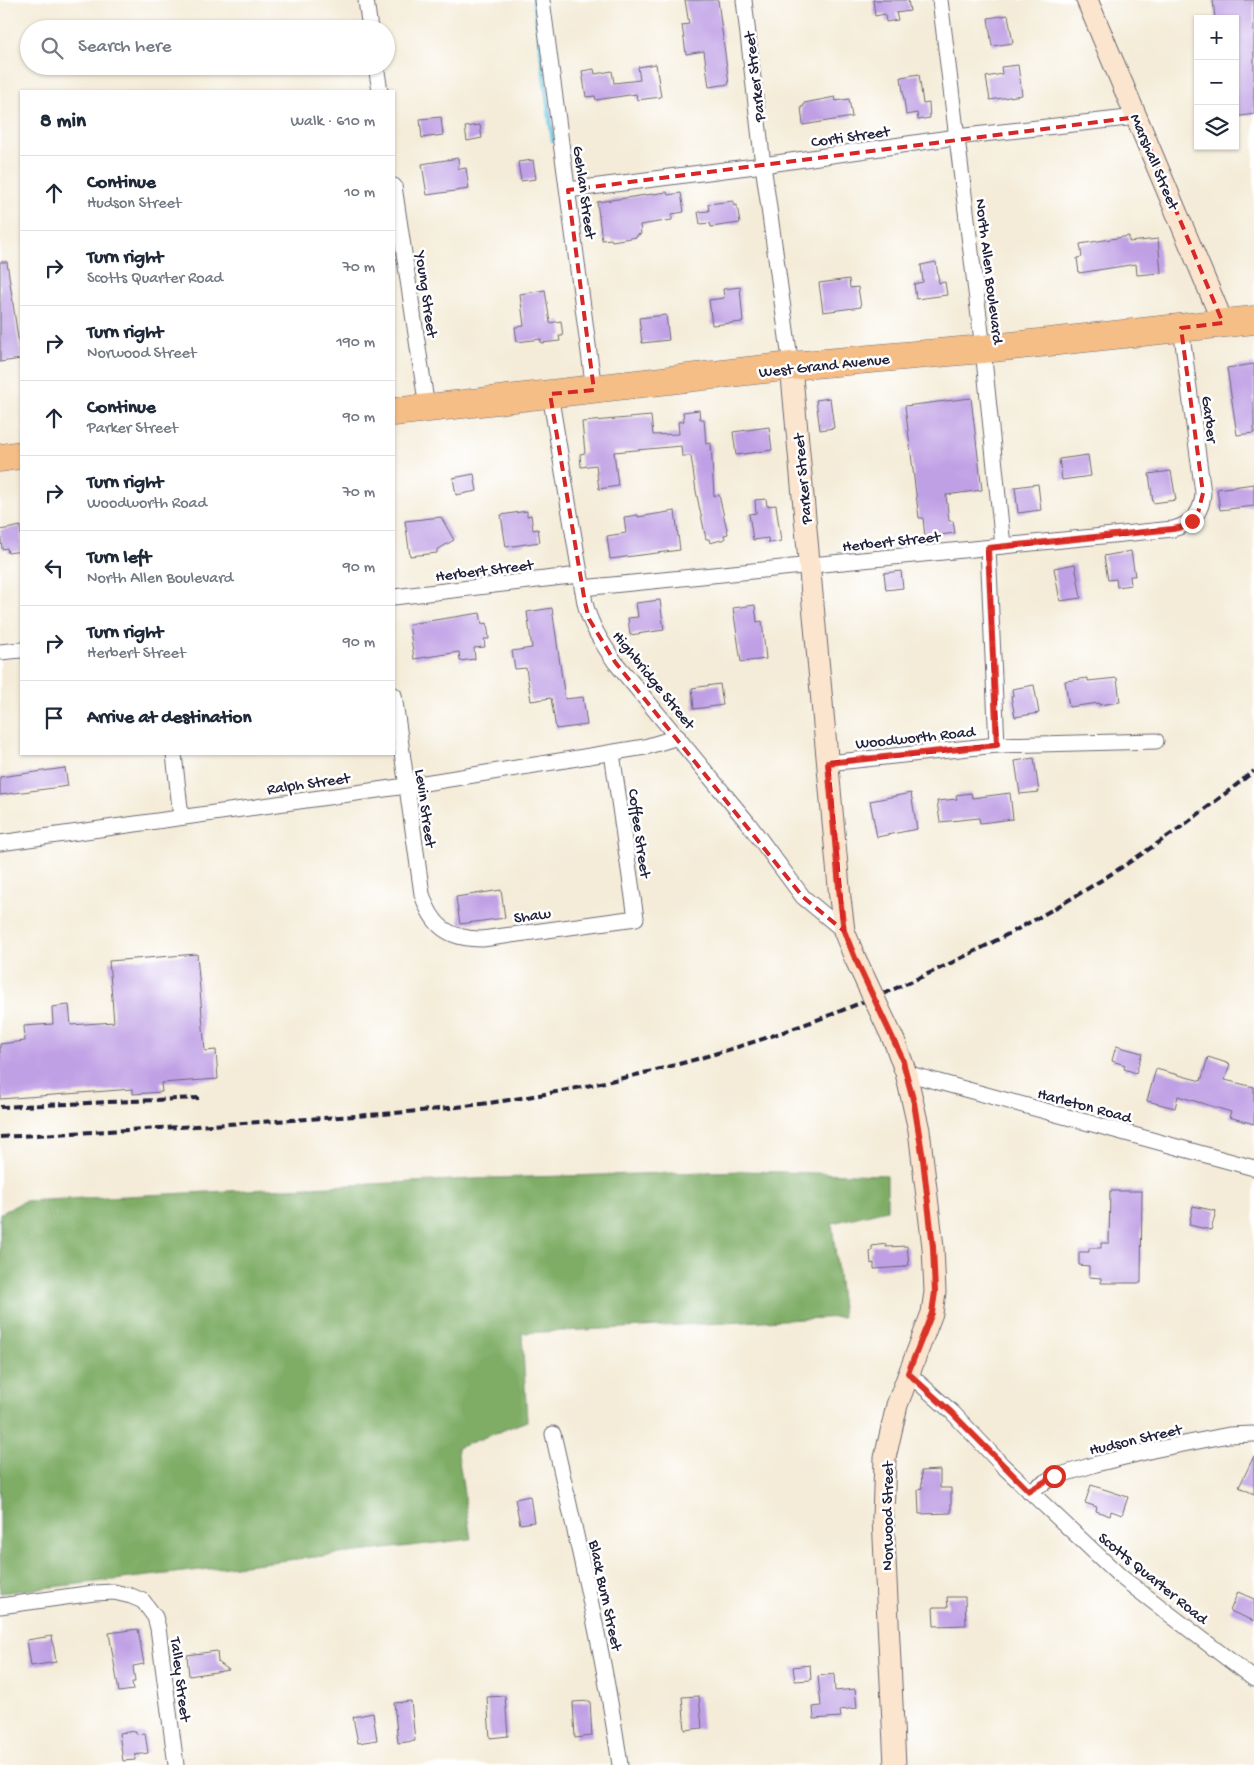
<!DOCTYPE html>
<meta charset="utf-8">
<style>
body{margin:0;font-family:"Gochi Hand",sans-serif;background:#f2f2f3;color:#1f2937}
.controls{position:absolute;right:15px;top:15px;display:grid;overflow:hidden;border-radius:0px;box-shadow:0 1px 4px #0004}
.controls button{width:45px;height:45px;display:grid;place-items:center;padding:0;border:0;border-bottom:1px solid #e0e1e3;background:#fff;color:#1f2937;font:25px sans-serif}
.stop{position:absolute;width:15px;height:15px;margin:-11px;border:4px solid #d93025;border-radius:50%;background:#fff}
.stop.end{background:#d93025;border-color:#fff;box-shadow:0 1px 5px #0008}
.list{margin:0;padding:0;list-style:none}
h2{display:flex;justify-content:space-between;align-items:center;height:65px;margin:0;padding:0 20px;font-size:21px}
h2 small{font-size:16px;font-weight:400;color:#747a83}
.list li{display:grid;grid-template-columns:32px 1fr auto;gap:15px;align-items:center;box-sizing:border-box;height:75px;padding:0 20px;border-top:1px solid #e0e1e3}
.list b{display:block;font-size:19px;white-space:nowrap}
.list p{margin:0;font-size:16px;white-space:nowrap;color:#747a83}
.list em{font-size:16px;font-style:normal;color:#747a83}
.icon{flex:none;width:28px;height:28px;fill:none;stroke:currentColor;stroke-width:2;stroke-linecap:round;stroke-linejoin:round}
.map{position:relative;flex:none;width:1254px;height:1765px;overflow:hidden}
.search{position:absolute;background:#fff;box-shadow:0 1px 4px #0004;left:20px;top:20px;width:375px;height:55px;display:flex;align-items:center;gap:12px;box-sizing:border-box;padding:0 18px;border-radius:28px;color:#747a83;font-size:19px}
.panel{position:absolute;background:#fff;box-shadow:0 1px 4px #0004;left:20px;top:90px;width:375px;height:665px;border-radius:0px}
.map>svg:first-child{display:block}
</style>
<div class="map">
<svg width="1254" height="1765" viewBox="0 0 1254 1765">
<rect width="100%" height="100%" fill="#fff"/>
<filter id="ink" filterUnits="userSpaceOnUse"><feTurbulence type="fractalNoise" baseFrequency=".02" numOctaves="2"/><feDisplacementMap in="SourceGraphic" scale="10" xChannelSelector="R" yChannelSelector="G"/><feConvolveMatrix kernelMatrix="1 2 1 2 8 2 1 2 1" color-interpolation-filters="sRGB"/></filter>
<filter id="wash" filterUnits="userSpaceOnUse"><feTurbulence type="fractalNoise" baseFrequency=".0096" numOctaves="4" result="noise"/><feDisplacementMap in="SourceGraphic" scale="20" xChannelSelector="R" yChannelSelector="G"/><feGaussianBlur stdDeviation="1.12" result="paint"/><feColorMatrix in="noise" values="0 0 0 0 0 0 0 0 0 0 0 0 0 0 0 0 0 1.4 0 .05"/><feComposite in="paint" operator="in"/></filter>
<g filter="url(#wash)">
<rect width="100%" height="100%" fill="#f4ecd8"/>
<polygon fill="#7fad66" stroke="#506850" points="743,1171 887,1175 887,1210 832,1223 843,1317 522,1333 527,1421 457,1448 471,1539 0,1593 0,1214 24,1201 494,1178"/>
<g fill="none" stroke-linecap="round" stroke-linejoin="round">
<polyline stroke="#63c4e1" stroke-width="4.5" points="534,0 553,141"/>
</g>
<g id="blocks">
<g fill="#c0a0e5">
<polygon points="685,0 718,0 729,84 709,87 704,51 686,54 682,25 689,24"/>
<polygon points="873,0 908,0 910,11 896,13 898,20 886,22 885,14 875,16"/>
<polygon points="1213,0 1254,0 1254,114 1235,117 1235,19 1215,19"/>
<polygon points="1008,15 1013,43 992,46 988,18"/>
<polygon points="656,64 661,97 637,100 636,94 596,100 595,96 586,97 582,71 594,69 595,74 612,71 614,83 640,80 638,67"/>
<polygon points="1018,65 1022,95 990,100 986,77 1002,74 1001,67"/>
<polygon points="919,74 923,104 929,103 930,118 918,120 917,113 906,115 901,77"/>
<polygon points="835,97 836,101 849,99 852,117 803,125 801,107 804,106 804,103"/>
<polygon points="441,117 443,135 422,138 420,119"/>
<polygon points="480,125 482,138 467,141 465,127"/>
<polygon points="458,158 459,169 466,168 469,189 427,195 422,164"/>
<polygon points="533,160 536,179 521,181 518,162"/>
<polygon points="667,192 668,195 681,193 684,212 672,214 672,220 640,225 641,234 637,235 637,237 612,241 611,239 602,240 597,202"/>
<polygon points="733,201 734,206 737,205 740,223 711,227 710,223 700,224 698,212 709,211 708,204"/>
<polygon points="1129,236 1129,242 1158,239 1161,273 1137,275 1136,264 1079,273 1077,258 1082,257 1080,244"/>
<polygon points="0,262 7,262 21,359 0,362"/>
<polygon points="936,262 939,283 945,282 947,295 916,299 914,284 923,282 921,265"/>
<polygon points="849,279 850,288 858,287 861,307 823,312 819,283"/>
<polygon points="740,287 743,322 712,325 709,300 724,298 723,289"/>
<polygon points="545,290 550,323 561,321 563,336 559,336 560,341 541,343 541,339 517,342 515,327 524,326 520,294"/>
<polygon points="666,315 669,340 642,343 639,318"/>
<polygon points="1254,364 1254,433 1237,435 1227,368"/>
<polygon points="830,398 834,428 820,430 816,400"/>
<polygon points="971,398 982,490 946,495 949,521 953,521 955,533 925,537 923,518 919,518 905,406"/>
<polygon points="699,410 700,419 704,419 706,444 711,443 714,496 719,495 728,534 724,535 725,539 710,543 709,539 706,539 696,491 691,456 682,456 681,446 614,452 618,486 599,489 596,465 581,467 580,454 585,453 582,422 651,416 653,435 679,434 678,422 684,421 683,412"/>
<polygon points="769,427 772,450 736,455 733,432"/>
<polygon points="1088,455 1091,476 1062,480 1059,459"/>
<polygon points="1171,471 1176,500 1153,503 1149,474"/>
<polygon points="474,474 477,491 456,495 453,478"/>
<polygon points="1038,484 1041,510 1018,513 1015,487"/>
<polygon points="1254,484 1254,506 1220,510 1217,489"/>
<polygon points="766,499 767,506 776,505 781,541 769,543 768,538 753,540 749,514 756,513 755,500"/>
<polygon points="527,511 527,516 531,515 533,530 538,529 540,542 506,547 501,515"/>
<polygon points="675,511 680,550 610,559 607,536 626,533 624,517 638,515 638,517"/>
<polygon points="441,517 454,540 437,550 437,553 410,556 405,521"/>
<polygon points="21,526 21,551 8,553 7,548 2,549 0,530"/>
<polygon points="1131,551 1135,576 1130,576 1131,585 1117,587 1116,579 1108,580 1104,556"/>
<polygon points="1075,564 1081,598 1060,601 1054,568"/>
<polygon points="901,571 903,588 886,590 884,573"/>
<polygon points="660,600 664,630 630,635 628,618 638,617 636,603"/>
<polygon points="755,605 757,622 762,621 766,659 741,662 733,608"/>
<polygon points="552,608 565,699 583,697 587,725 556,729 551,698 531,701 526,668 515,669 512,651 532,648 527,612"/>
<polygon points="480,613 482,624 487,623 489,639 484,639 485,647 474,648 475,659 460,661 459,652 414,659 409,624"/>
<polygon points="1088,678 1088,681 1117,678 1120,702 1099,705 1099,703 1069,707 1065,681"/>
<polygon points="720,684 723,705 694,709 692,688"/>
<polygon points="1034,685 1039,713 1015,717 1011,696 1013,696 1012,689"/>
<polygon points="1034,758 1039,792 1020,794 1015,761"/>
<polygon points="65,768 68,786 0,795 0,777"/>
<polygon points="911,793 917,829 877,837 870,801"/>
<polygon points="971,793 972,798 1010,793 1013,819 980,823 979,818 940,822 937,801 957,799 956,795"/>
<polygon points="501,890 505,918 460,924 456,897"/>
<polygon points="197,954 205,1051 216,1050 218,1079 161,1083 162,1092 133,1094 133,1089 0,1099 0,1044 25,1041 24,1026 53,1024 52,1007 69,1005 71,1025 114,1022 109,961"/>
<polygon points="1116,1046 1142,1053 1136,1073 1124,1069 1125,1065 1112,1061"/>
<polygon points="1208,1057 1230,1064 1225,1080 1254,1087 1254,1124 1229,1117 1231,1112 1178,1096 1175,1108 1147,1101 1156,1069 1201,1081"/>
<polygon points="1110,1191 1142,1191 1141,1283 1101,1283 1101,1278 1089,1277 1089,1266 1079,1265 1079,1252 1089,1252 1089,1248 1101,1248 1101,1243 1109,1243"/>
<polygon points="1193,1206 1216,1211 1211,1230 1189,1225"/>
<polygon points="886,1244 886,1247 907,1246 909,1265 905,1266 905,1267 874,1269 874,1263 871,1264 870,1252 872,1251 872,1246"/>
<polygon points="1254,1456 1254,1494 1239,1487"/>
<polygon points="940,1470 940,1488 951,1488 951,1513 919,1514 918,1489 922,1488 921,1471"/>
<polygon points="1091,1485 1128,1497 1122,1515 1111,1511 1110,1516 1096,1511 1097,1507 1085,1503"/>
<polygon points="530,1496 534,1522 520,1524 515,1499"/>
<polygon points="1238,1592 1254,1599 1254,1621 1230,1611"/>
<polygon points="947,1597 965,1597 966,1625 934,1626 933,1607 948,1607"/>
<polygon points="138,1629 144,1664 133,1666 135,1682 132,1682 133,1690 119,1692 109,1633"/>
<polygon points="52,1636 56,1662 31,1666 27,1640"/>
<polygon points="217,1651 218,1662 229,1670 189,1676 187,1655"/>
<polygon points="810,1665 811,1680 795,1681 793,1667"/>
<polygon points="834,1674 835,1691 855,1689 857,1708 840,1710 841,1717 814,1719 813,1707 821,1706 818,1676"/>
<polygon points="505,1696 508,1736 490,1738 487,1697"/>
<polygon points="699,1696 702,1728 685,1730 682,1697"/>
<polygon points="411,1701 415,1741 398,1743 394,1703"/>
<polygon points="590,1701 592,1736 575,1738 573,1702"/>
<polygon points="373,1713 377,1740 358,1743 353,1717"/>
<polygon points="136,1731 136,1734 145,1733 148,1753 135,1755 135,1760 123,1761 119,1733"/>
</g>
</g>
</g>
<g filter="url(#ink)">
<use href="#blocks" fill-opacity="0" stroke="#6c6972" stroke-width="1"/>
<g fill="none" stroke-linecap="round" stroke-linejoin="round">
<g stroke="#6c6972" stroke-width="17">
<g id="street">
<polyline points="366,0 370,29"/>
<polyline points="542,0 594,390"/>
<polyline points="744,0 763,165 791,366"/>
<polyline points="940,0 983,349 1003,546"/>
<polyline points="376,66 380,91"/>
<polyline points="394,186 427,408"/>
<polyline points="568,190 763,165 956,137 1137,117"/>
<path d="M550,394L585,603C590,625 602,643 615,662L748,823L803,897L844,931"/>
<polyline points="988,548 997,745"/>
<path d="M582,588L1173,529C1192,524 1202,513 1203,493L1181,328"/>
<polyline points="394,597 579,575"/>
<polyline points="0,652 21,650"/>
<path d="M394,695L422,894C432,926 448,939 482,939L636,918L612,753"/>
<polyline points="174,754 181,817"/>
<polyline points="828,763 997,745 1156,741"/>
<polyline points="0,843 406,786 645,747 678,737"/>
<polyline points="906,1073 1254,1168"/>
<polyline points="908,1373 953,1413 1003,1466 1121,1577 1254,1679"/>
<path d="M553,1434C578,1544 604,1653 620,1765"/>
<polyline points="1029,1491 1054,1477 1096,1464 1153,1450 1229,1435 1254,1434"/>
<polyline points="0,1606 94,1593 114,1592 131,1596 143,1601 155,1617 158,1628 176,1765"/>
</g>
</g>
<g stroke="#6c6972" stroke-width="23">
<g id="secondary">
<polyline points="1087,0 1223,323"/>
<polyline points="791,366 840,898 844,931 855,958"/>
<polyline points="895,1765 883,1518 885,1458 897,1405 932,1313 935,1292 933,1247 919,1130 906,1073 895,1043"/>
</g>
</g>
<g stroke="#6c6972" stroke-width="29">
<g id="highway">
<polyline points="394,412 791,366 983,349 1254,320"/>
<polyline points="0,458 21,455"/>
</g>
</g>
<use href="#street" stroke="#fff" stroke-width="15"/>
<use href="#secondary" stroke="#fbe5cf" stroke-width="21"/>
<use href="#highway" stroke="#f6be87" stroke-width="28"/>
<g stroke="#22223b" stroke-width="4" stroke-dasharray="8 4" stroke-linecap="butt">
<polyline points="0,1107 199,1098"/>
<path d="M0,1137C92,1132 183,1127 275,1121C355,1116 435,1112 515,1099C742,1063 962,977 1152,847C1187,824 1221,797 1254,771"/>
</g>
<g stroke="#6c6972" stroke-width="23" stroke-linecap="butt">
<polyline id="secondary-bridge" points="855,958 895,1043"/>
</g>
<use href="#secondary-bridge" stroke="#fbe5cf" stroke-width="21"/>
</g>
</g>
<g fill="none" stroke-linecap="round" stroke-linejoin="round" filter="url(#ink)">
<polyline stroke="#d93025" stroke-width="6" points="1054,1476 1029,1491 952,1413 908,1373 932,1313 935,1292 933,1247 923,1159 914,1103 902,1058 855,958 844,931 840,898 828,763 997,745 988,548 1173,529 1183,527 1192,521"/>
</g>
<path fill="none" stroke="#d62828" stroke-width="4" stroke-dasharray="10 6" stroke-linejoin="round" d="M1137,117L1223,323L1181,328L1203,493L1198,513L1183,527L1173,529L988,548L997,745L828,763L844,931L803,897L615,662L589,619L585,603L550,394L594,390L568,190Z"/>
<g text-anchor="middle" stroke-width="5" stroke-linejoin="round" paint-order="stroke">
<g font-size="16" fill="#22223b" stroke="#fff">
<text transform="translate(753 77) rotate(-97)" y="6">Parker Street</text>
<text transform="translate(850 135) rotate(-8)" y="6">Corti Street</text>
<text transform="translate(1156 161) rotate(67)" y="6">Marshall Street</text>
<text transform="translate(586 192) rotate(82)" y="6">Gehlan Street</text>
<text transform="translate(991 271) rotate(83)" y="6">North Allen Boulevard</text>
<text transform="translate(428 294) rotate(82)" y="6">Young Street</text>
<text transform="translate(824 364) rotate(-6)" y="6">West Grand Avenue</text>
<text transform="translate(1211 419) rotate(83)" y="6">Garber</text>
<text transform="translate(801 479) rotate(-95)" y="6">Parker Street</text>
<text transform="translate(891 540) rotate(-6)" y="6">Herbert Street</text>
<text transform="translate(484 569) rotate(-7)" y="6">Herbert Street</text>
<text transform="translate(655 679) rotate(51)" y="6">Highbridge Street</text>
<text transform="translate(915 736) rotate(-6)" y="6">Woodworth Road</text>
<text transform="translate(308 782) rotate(-8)" y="6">Ralph Street</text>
<text transform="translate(427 808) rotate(82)" y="6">Levin Street</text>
<text transform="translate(641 833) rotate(82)" y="6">Coffee Street</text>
<text transform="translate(532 914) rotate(-8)" y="6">Shaw</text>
<text transform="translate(1085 1104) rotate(15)" y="6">Harleton Road</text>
<text transform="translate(1135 1438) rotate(-13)" y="6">Hudson Street</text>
<text transform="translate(886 1516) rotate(-90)" y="6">Norwood Street</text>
<text transform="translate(1154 1577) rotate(39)" y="6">Scotts Quarter Road</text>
<text transform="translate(607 1595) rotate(78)" y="6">Black Burn Street</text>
<text transform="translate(182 1679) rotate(83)" y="6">Talley Street</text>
</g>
</g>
</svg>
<div class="controls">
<button>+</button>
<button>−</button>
<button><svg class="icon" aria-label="layers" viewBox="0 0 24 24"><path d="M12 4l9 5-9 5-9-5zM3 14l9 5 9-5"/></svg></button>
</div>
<div class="stop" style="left:1054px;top:1476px"></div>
<div class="stop end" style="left:1192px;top:521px"></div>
<div class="search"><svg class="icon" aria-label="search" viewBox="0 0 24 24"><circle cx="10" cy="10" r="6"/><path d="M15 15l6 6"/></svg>Search here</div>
<section class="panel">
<h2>8 min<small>Walk · 610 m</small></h2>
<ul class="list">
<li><svg class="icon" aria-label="ahead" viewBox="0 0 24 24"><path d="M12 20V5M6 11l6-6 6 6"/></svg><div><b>Continue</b><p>Hudson Street</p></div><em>10 m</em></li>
<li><svg class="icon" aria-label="right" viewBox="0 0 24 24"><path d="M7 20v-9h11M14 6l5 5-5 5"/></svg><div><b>Turn right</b><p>Scotts Quarter Road</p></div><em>70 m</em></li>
<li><svg class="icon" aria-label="right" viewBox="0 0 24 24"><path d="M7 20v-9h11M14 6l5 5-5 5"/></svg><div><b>Turn right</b><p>Norwood Street</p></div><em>190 m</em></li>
<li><svg class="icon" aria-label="ahead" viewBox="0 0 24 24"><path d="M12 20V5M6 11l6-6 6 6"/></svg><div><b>Continue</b><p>Parker Street</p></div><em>90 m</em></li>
<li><svg class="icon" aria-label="right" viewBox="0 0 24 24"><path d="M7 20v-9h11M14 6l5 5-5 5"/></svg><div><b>Turn right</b><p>Woodworth Road</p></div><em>70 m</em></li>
<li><svg class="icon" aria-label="left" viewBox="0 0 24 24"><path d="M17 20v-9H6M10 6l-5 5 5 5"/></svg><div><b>Turn left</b><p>North Allen Boulevard</p></div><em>90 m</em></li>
<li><svg class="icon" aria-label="right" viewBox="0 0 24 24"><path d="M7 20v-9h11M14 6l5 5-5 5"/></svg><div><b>Turn right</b><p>Herbert Street</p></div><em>90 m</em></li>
<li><svg class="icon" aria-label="arrive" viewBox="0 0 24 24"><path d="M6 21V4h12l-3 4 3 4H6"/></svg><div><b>Arrive at destination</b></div></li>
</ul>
</section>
</div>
